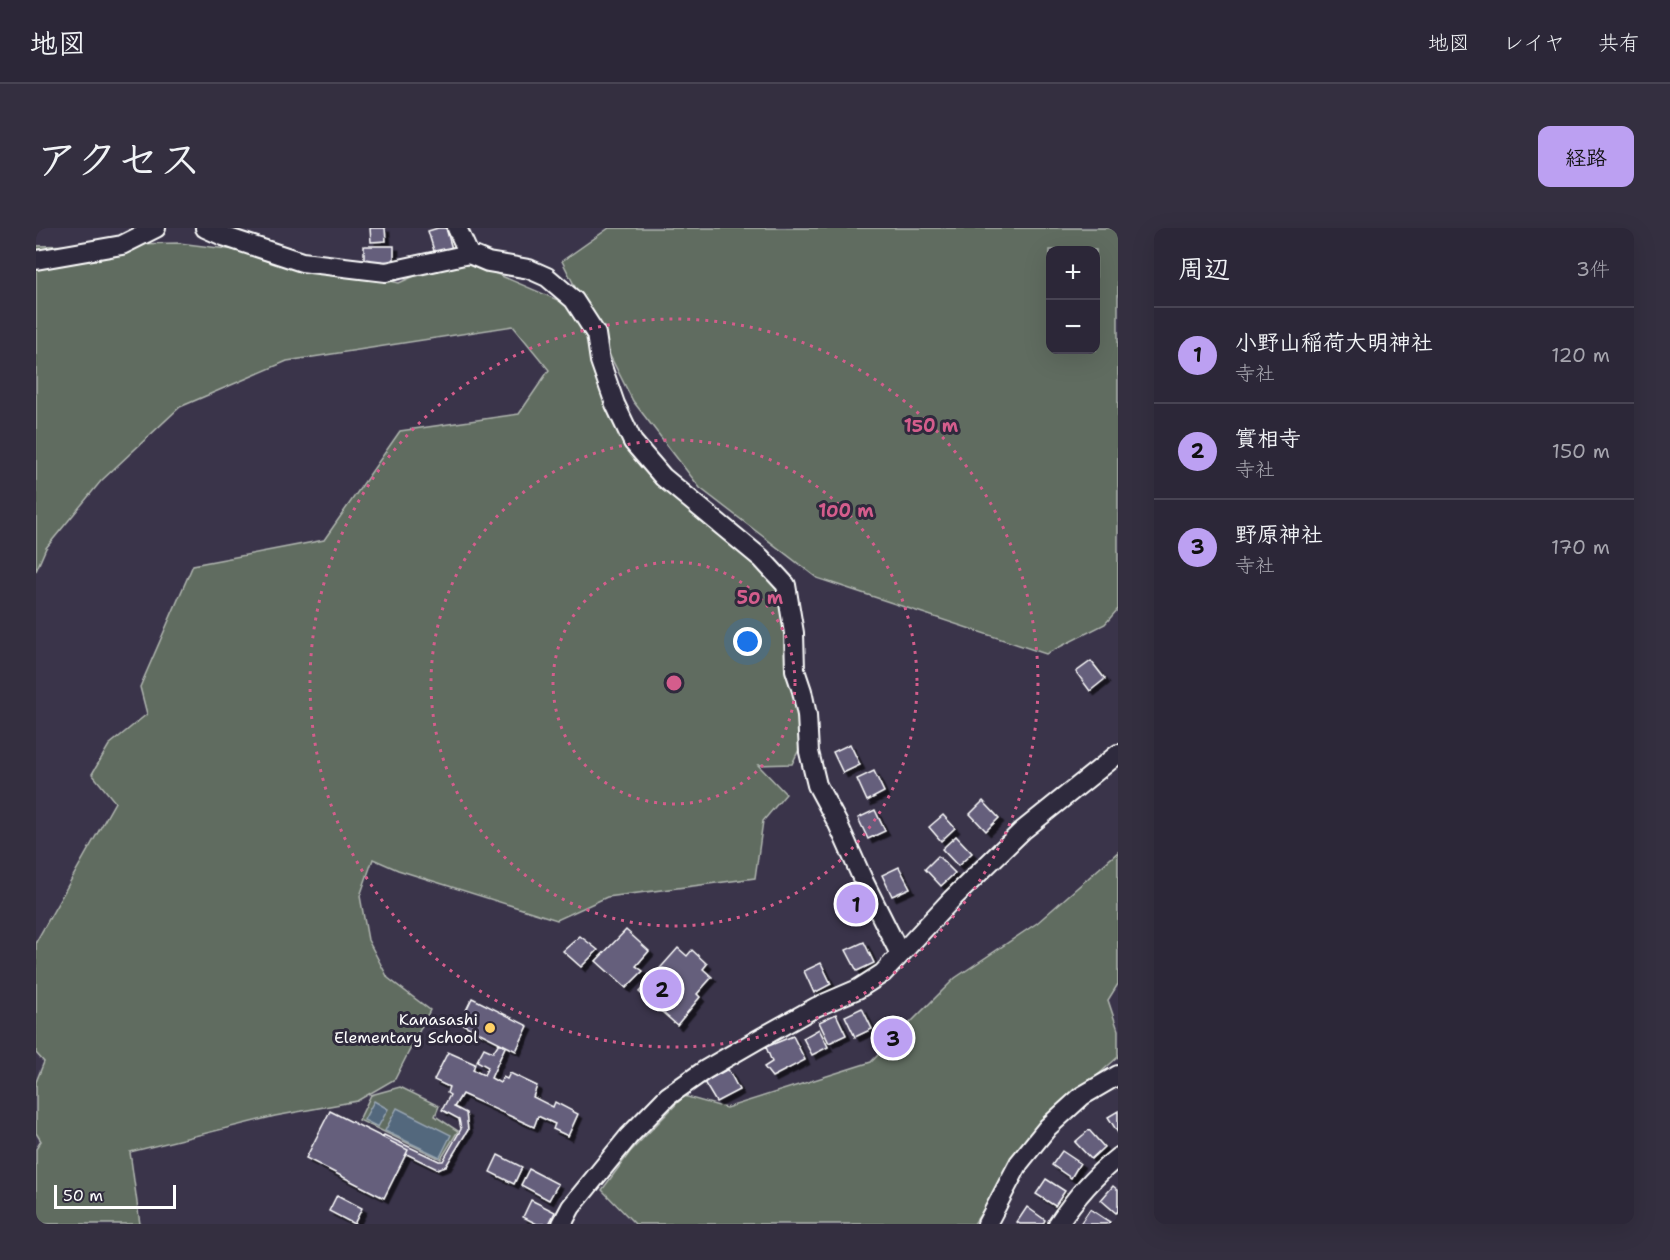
<!DOCTYPE html>
<html lang="ja">
<meta charset="utf-8">
<style>
body{margin:0;font-family:"Shantell Sans","Klee One",sans-serif;background:#342f40;color:#f1f3f6}
.controls{position:absolute;right:18px;top:18px;display:grid;overflow:hidden;border-radius:12px;box-shadow:0 6px 24px #0002}
.controls button{width:54px;height:54px;display:grid;place-items:center;padding:0;border:0;border-bottom:2px solid #484453;background:#2c2738;color:#f1f3f6;font:30px sans-serif}
.scale{position:absolute;left:18px;bottom:15px;width:122px;box-sizing:border-box;padding-left:6px;border:3px solid #fff;border-top:0;font-size:16px;line-height:21px;white-space:nowrap;color:#fff;-webkit-text-stroke:4px #2f2a3d;paint-order:stroke}
.you{position:absolute;left:712px;top:414px;width:21px;height:21px;margin:-15px;border:4px solid #fff;border-radius:50%;background:#1a73e8;box-shadow:0 0 0 9px #1a73e833}
.badge{display:grid;place-items:center;width:39px;height:39px;border-radius:50%;background:#bca0f2;color:#111;font-size:20px;font-weight:700}
.pin{position:absolute;translate:-50% -50%;border:3px solid #fff;box-shadow:0 2px 6px #0006}
.list{margin:0;padding:0;list-style:none}
h2{display:flex;justify-content:space-between;align-items:center;height:78px;margin:0;padding:0 24px;font-size:26px}
h2 small{font-size:20px;font-weight:400;color:#a6a5ae}
.list li{display:grid;grid-template-columns:39px 1fr auto;gap:18px;align-items:center;box-sizing:border-box;height:96px;padding:0 24px;border-top:2px solid #484453}
.list b{display:block;font-size:22px;white-space:nowrap}
.list p{margin:0;font-size:20px;white-space:nowrap;color:#a6a5ae}
.list em{font-size:20px;font-style:normal;color:#a6a5ae}
.map{position:relative;flex:none;width:1082px;height:996px;overflow:hidden;border-radius:12px}
header{display:flex;align-items:center;gap:36px;box-sizing:border-box;height:84px;padding:0 30px;background:#2c2738;border-bottom:2px solid #484453}
header strong{font-size:28px}
nav{display:flex;gap:33px;margin-inline-start:auto;font-size:21px}
.intro{display:flex;align-items:center;justify-content:space-between;box-sizing:border-box;height:144px;padding:0 36px}
h1{margin:0;font-size:42px}
.button{padding:15px 27px;border-radius:12px;background:#bca0f2;color:#111;font-size:21px;font-weight:700}
main{display:flex;gap:36px;padding:0 36px}
aside{flex:1;background:#2c2738;border-radius:12px;box-shadow:0 6px 24px #0002}
.map>svg:first-child{display:block}
</style>
<header>
<strong>地図</strong>
<nav><a>地図</a><a>レイヤ</a><a>共有</a></nav>
</header>
<div class="intro"><h1>アクセス</h1><a class="button">経路</a></div>
<main>
<div class="map">
<svg width="1082" height="996" viewBox="0 0 1082 996">
<defs>
<filter id="shadow"><feDropShadow dx="4.5" dy="4.5" stdDeviation="0" flood-color="#0009"/></filter>
</defs>
<rect width="100%" height="100%" fill="#3a344a"/>
<filter id="ink" filterUnits="userSpaceOnUse"><feTurbulence type="fractalNoise" baseFrequency=".0167" numOctaves="2"/><feDisplacementMap in="SourceGraphic" scale="12" xChannelSelector="R" yChannelSelector="G"/><feConvolveMatrix kernelMatrix="1 2 1 2 8 2 1 2 1" color-interpolation-filters="sRGB"/></filter>
<g filter="url(#ink)">
<g fill="#616c60" stroke="#b0b6b0" stroke-width="1.5" fill-rule="evenodd">
<path d="M573,0H1082V381L1069,396L1010,426L781,350L664,260L597,173L526,33ZM1014,22H1060V122H1014Z"/>
<polygon points="143,15 248,28 363,55 421,29 545,82 608,227 750,357 768,511 756,536 722,537 750,566 727,593 719,650 571,669 521,692 362,642 337,631 324,668 332,712 352,750 394,782 359,851 321,873 239,888 94,924 104,996 0,996 0,921 5,913 0,905 0,854 8,834 0,825 0,714 79,574 56,546 73,517 111,486 104,459 157,337 288,312 364,203 483,186 513,142 477,98 251,133 144,179 65,253 10,320 0,343 0,18"/>
<polygon points="1082,624 1082,756 1072,772 1082,802 1082,829 999,903 938,996 599,996 566,962 594,924 648,868 690,880 835,834 919,750 1001,695"/>
<polygon points="364,859 403,878 399,888 422,903 405,931 323,892 335,867"/>
</g>
<g fill="#52687d" stroke="#97a4b1" stroke-width="1.5">
<polygon points="338,873 352,881 342,899 328,892"/>
<polygon points="361,880 415,907 404,929 349,903"/>
</g>
<g fill="#655e7c" stroke="#fff" stroke-width="1.5" filter="url(#shadow)">
<polygon points="334,0 349,0 350,13 335,14"/>
<polygon points="402,0 410,0 416,21 399,26 392,3"/>
<polygon points="328,18 358,18 358,34 328,33"/>
<polygon points="1055,433 1069,451 1054,463 1040,444"/>
<polygon points="814,516 824,537 807,545 797,524"/>
<polygon points="838,543 848,564 831,573 821,551"/>
<polygon points="947,573 963,590 950,603 934,586"/>
<polygon points="839,582 849,603 832,611 822,590"/>
<polygon points="907,587 919,600 905,613 893,599"/>
<polygon points="920,608 936,625 922,638 906,621"/>
<polygon points="902,628 919,645 905,658 889,641"/>
<polygon points="863,639 874,660 856,668 846,647"/>
<polygon points="590,702 613,723 600,738 607,743 590,760 560,733"/>
<polygon points="544,708 562,722 545,739 527,723"/>
<polygon points="828,714 838,735 821,743 810,722"/>
<polygon points="642,720 651,728 656,722 671,736 667,741 676,749 661,766 664,769 641,797 603,764"/>
<polygon points="785,735 795,756 778,765 768,743"/>
<polygon points="436,770 492,798 480,823 424,795"/>
<polygon points="826,780 836,801 819,809 809,788"/>
<polygon points="800,786 810,807 793,815 783,794"/>
<polygon points="783,801 792,819 776,827 767,810"/>
<polygon points="757,808 769,832 736,849 728,839 736,834 730,819"/>
<polygon points="463,815 469,819 455,850 464,855 467,849 471,851 474,845 501,858 497,869 517,879 519,874 542,886 532,908 517,901 519,896 502,888 498,899 426,866 418,879 430,885 432,902 410,938 401,941 344,913 348,907 403,933 407,933 425,901 423,891 406,882 414,867 411,865 413,859 398,852 412,824 439,836 437,842 448,847 452,839 441,833 448,820 457,824"/>
<polygon points="692,841 703,862 680,874 668,854"/>
<polygon points="294,883 372,922 348,970 270,930"/>
<polygon points="1082,883 1082,905 1072,889"/>
<polygon points="1053,902 1068,919 1055,931 1039,914"/>
<polygon points="1026,923 1044,935 1035,950 1016,937"/>
<polygon points="462,927 486,939 478,956 454,944"/>
<polygon points="493,941 522,956 513,972 485,957"/>
<polygon points="1010,951 1029,963 1019,978 1000,966"/>
<polygon points="1077,958 1082,962 1082,983 1080,985 1065,972"/>
<polygon points="301,967 326,980 318,996 293,983"/>
<polygon points="495,972 519,984 513,996 501,996 487,989"/>
<polygon points="991,979 1009,992 1007,996 984,996 981,994"/>
<polygon points="1054,981 1074,994 1072,996 1044,996"/>
</g>
<g fill="none" stroke-linecap="round" stroke-linejoin="round">
<g stroke="#fff" stroke-width="22">
<g id="minor">
<polyline points="169,0 187,8 266,34 350,44 433,26"/>
<polyline points="421,0 433,26 452,34 493,41 511,49 538,72 560,106 564,133 579,176 597,214 627,249 725,330 750,357 758,405 759,442 766,463 771,487 773,524 781,557 802,596 828,654 864,726"/>
<polyline points="0,32 86,17 120,0"/>
<polyline points="526,996 535,979 593,908 632,868 669,842 721,812 780,779 822,761 847,745 916,671 986,603 1082,526"/>
<polyline points="951,996 983,935 1012,899 1046,868 1082,847"/>
<path d="M1022,996C1039,970 1058,948 1082,929"/>
</g>
</g>
<use href="#minor" stroke="#2f2a3d" stroke-width="18"/>
</g>
</g>
<g fill="none" stroke="#d45d8c" stroke-width="3" stroke-dasharray="3 6">
<circle cx="638" cy="455" r="121"/>
<circle cx="638" cy="455" r="243"/>
<circle cx="638" cy="455" r="364"/>
</g>
<circle fill="#ffd166" stroke="#2f2a3d" stroke-width="2" cx="454" cy="800" r="6"/>
<g text-anchor="middle" stroke-width="6" stroke-linejoin="round" paint-order="stroke">
<g font-size="16" fill="#fff" stroke="#2f2a3d" text-anchor="end">
<text x="442" y="797">Kanasashi<tspan x="442" dy="18">Elementary School</tspan></text>
</g>
</g>
<circle cx="638" cy="455" r="9" fill="#d45d8c" stroke="#2f2a3d" stroke-width="3"/>
<g font-size="18" text-anchor="middle" font-weight="bold" fill="#d45d8c" stroke="#2f2a3d" stroke-width="6" stroke-linejoin="round" paint-order="stroke">
<text x="895" y="204">150 m</text>
<text x="810" y="289">100 m</text>
<text x="724" y="376">50 m</text>
</g>
</svg>
<div class="controls">
<button>+</button>
<button>−</button>
</div>
<div class="scale">50 m</div>
<div class="you"></div>
<div class="pin badge" style="left:820px;top:676px">1</div>
<div class="pin badge" style="left:626px;top:761px">2</div>
<div class="pin badge" style="left:857px;top:810px">3</div>
</div>
<aside>
<h2>周辺<small>3件</small></h2>
<ul class="list">
<li><span class="badge">1</span><div><b>小野山稲荷大明神社</b><p>寺社</p></div><em>120 m</em></li>
<li><span class="badge">2</span><div><b>實相寺</b><p>寺社</p></div><em>150 m</em></li>
<li><span class="badge">3</span><div><b>野原神社</b><p>寺社</p></div><em>170 m</em></li>
</ul>
</aside>
</main>
